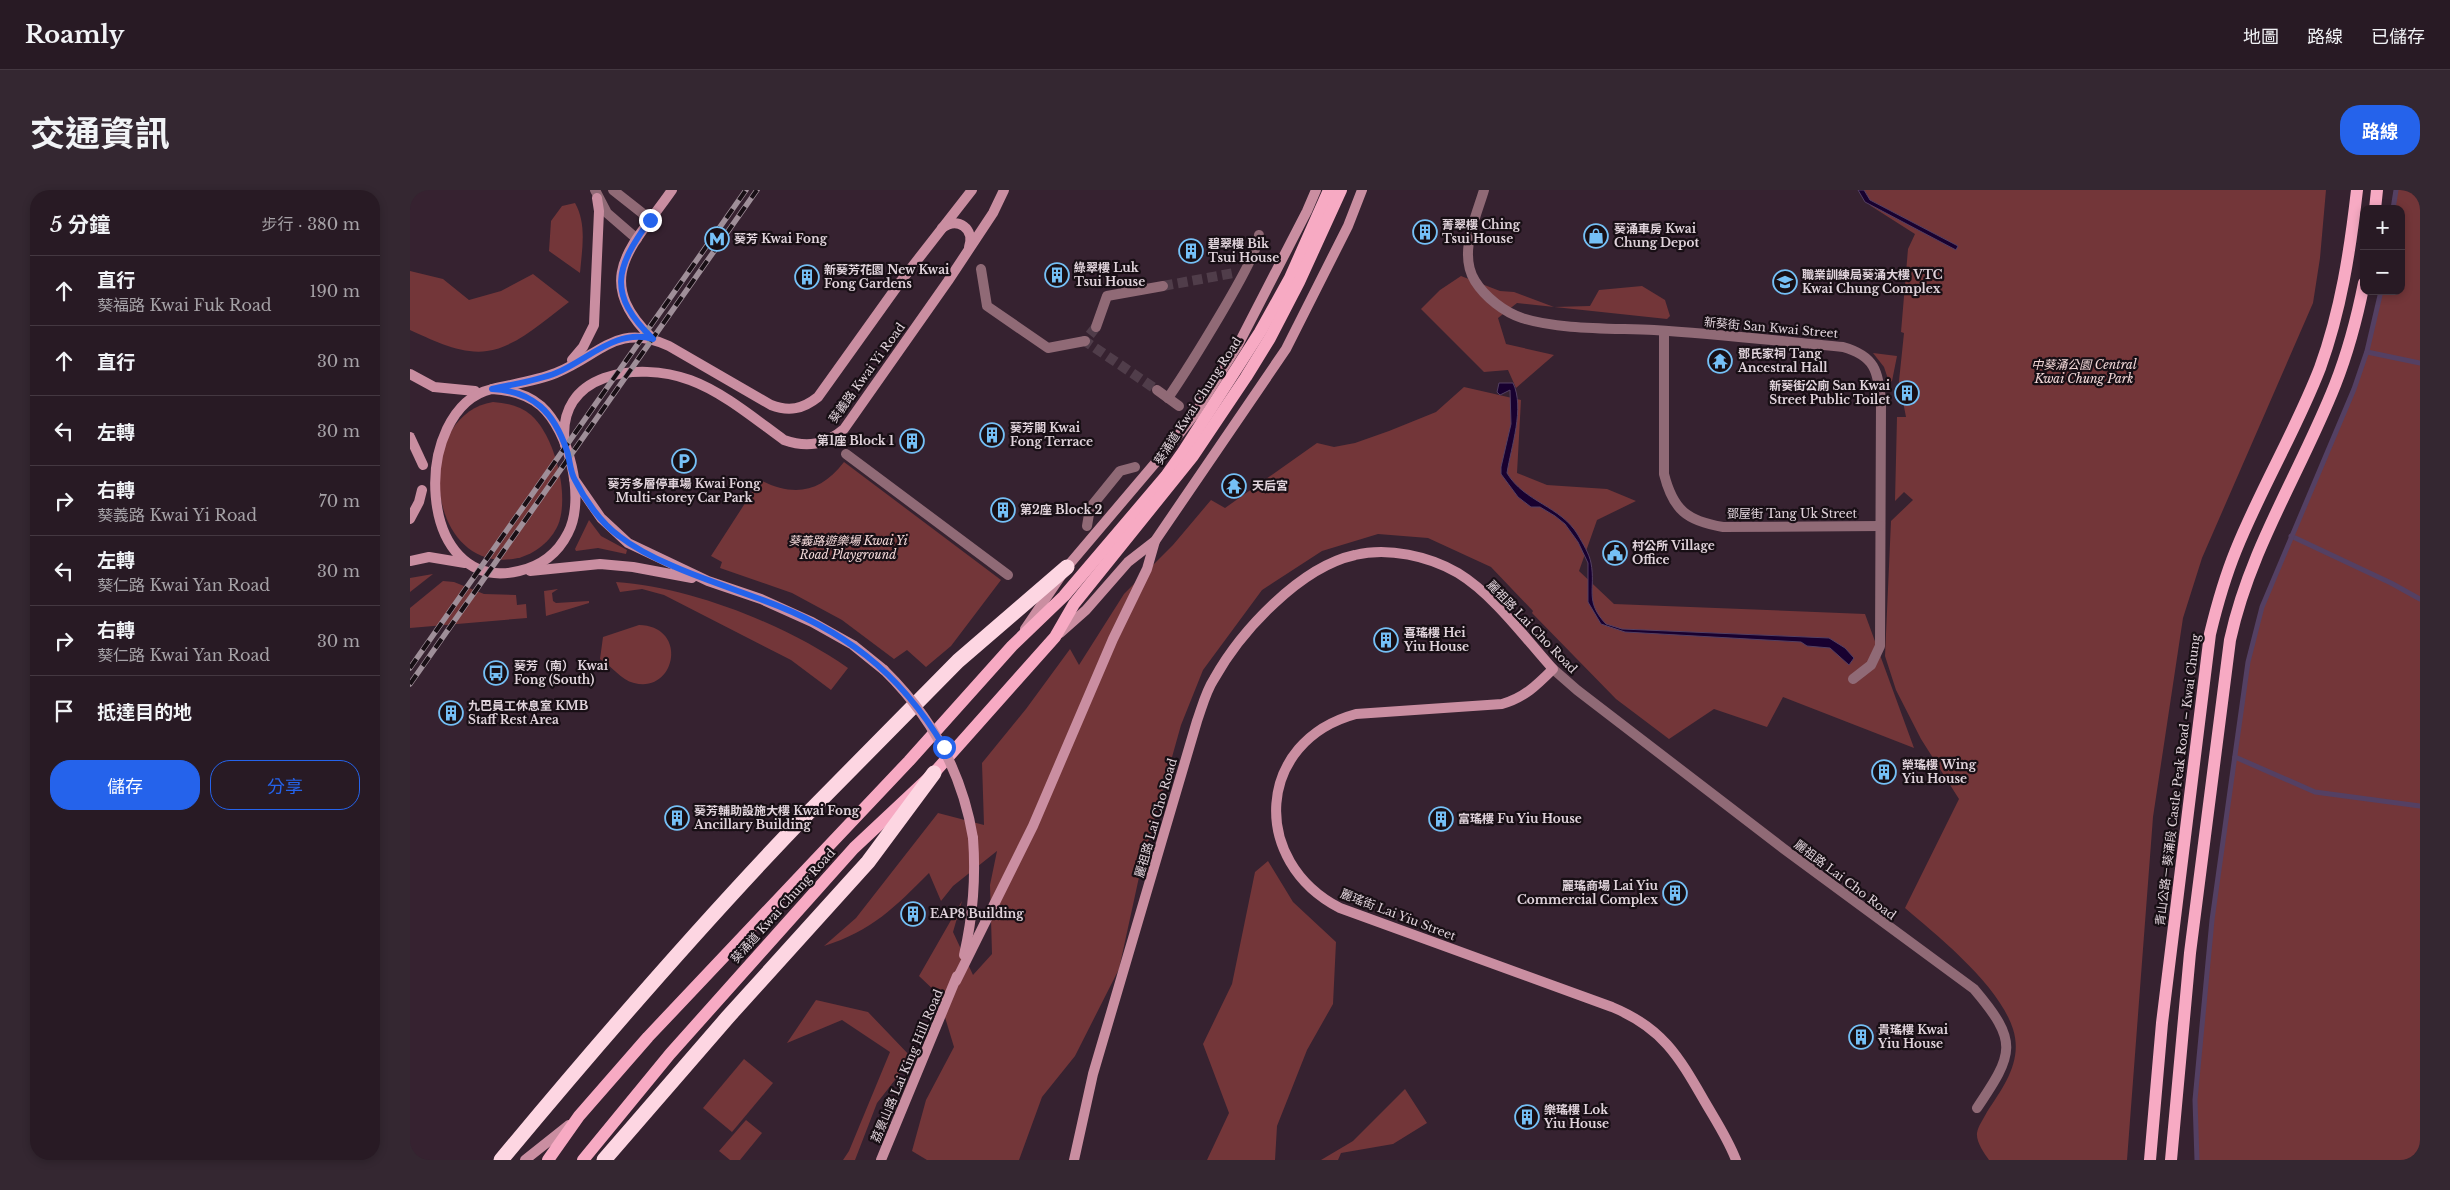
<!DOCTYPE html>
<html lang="zh-TW">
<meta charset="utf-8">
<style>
body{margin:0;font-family:"Libre Baskerville","Noto Sans TC",serif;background:#342731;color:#f1f3f6}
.controls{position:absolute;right:15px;top:15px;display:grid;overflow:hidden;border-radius:10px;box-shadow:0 2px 8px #0003}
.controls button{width:45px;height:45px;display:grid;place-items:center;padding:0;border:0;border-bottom:1px solid #443841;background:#281a24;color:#f1f3f6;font:25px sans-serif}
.stop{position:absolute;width:15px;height:15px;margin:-11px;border:4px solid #2563eb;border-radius:50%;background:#fff}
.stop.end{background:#2563eb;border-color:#fff;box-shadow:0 1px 5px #0008}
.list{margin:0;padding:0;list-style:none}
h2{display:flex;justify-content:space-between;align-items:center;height:65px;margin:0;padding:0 20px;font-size:21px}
h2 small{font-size:16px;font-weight:400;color:#a5a1a6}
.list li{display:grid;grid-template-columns:32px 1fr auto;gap:15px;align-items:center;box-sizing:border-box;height:70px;padding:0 20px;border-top:1px solid #443841}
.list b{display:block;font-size:19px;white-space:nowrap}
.list p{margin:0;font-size:16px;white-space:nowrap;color:#a5a1a6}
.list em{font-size:16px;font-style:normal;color:#a5a1a6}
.actions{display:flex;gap:10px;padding:15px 20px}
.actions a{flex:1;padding:11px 0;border:1px solid #2563eb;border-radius:20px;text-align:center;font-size:18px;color:#2563eb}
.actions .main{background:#2563eb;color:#fff}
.icon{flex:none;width:28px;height:28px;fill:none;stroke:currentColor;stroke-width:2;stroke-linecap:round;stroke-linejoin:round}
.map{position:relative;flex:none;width:2010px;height:970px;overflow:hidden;border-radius:20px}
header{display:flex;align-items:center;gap:30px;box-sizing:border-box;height:70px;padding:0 25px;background:#281a24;border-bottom:1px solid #443841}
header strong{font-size:24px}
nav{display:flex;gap:28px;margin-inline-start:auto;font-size:18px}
.intro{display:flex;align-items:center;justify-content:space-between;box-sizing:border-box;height:120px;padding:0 30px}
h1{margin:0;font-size:35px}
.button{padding:12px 22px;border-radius:20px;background:#2563eb;color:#fff;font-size:18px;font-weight:700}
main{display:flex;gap:30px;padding:0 30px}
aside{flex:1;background:#281a24;border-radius:20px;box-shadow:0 2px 8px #0003}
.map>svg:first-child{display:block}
</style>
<header>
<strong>Roamly</strong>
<nav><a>地圖</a><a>路線</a><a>已儲存</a></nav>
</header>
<div class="intro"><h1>交通資訊</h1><a class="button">路線</a></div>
<main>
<aside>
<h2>5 分鐘<small>步行 · 380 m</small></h2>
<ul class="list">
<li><svg class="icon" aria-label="ahead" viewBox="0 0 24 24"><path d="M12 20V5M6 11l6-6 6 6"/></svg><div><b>直行</b><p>葵福路 Kwai Fuk Road</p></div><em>190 m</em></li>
<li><svg class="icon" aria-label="ahead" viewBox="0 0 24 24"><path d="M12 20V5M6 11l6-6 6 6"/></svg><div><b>直行</b></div><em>30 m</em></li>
<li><svg class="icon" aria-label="left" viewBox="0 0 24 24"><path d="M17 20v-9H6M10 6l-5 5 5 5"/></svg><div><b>左轉</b></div><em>30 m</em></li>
<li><svg class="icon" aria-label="right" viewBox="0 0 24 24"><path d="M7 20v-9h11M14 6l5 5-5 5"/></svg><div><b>右轉</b><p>葵義路 Kwai Yi Road</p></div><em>70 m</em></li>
<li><svg class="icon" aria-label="left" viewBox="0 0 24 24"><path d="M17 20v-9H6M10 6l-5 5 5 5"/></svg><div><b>左轉</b><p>葵仁路 Kwai Yan Road</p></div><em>30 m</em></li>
<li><svg class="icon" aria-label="right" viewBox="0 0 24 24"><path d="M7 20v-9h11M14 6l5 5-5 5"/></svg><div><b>右轉</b><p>葵仁路 Kwai Yan Road</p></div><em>30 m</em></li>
<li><svg class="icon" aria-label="arrive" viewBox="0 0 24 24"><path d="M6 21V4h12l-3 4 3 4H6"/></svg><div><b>抵達目的地</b></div></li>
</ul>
<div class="actions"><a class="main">儲存</a><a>分享</a></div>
</aside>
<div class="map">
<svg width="2010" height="970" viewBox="0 0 2010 970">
<rect width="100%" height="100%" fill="#362230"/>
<g fill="#733639">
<path d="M1448,0H1916L1910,68L1903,113L1792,368L1773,428L1743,627L1717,970H1579C1574,963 1566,952 1567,943C1568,936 1574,928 1577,922C1594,896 1613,871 1603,839C1589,795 1529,747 1495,718L1549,609L1511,549L1486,500L1475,466L1481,331L1503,310L1494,302L1485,311L1487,227H1496L1489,191L1494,143L1491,142L1498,59L1505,44L1461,16Z"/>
<polygon points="1986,0 2010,0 2010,970 1787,970 1785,910 1802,730 1838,472 1852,417 1944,199 1957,161 1971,101 1991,101 1991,19 1983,19"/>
<path d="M165,13C177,34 172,59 170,83L139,61L141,31L152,16Z"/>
<path d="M0,81L33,89L59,110L91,101L123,84L159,112C136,129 107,157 77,161C52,165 22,150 0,140Z"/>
<polygon points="1051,86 1090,101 1104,102 1144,117 1180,116 1189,100 1232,96 1255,110 1260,126 1257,129 1107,113 1088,128 1096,154 1144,165 1106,198 1098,180 1074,182 1011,119 1030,100"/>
<polygon points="1463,163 1487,166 1482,191 1479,192 1474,177"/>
<path d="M1054,197L1111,210L1107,283L1137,295L1197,299L1226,311L1187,330L1169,381L1204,414L1455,424L1504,558L1373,507L1357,537L1304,519L1259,549L1206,509L1122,423L1123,421L1081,377L1018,348L968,344L912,361L852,400L793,480L771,535L731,678L709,779L665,866L632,907L609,970H517L502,961L516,910L544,857L528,804L509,786L552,711L543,742L563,785L582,764L580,695L587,661L543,696L531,711L519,683C485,717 462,741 414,756L446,728L528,623L574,635L572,573L616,519L660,459L669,475L714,404L763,355L801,310L815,318L907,253L924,257L945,253L979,241L1026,222Z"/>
<path d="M83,212C97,213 110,216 121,225C145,246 160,306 148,335C141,351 125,364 108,368C16,388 0,226 83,212Z"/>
<path d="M434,272L591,390L541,456L516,477L497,460L484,469L432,430L382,403L310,378L312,372L301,366L350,290C384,307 410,303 434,272Z"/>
<polygon points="179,330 191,346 217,360 216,364 188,358 166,361 165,359"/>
<polygon points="23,384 0,402 0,388"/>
<polygon points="33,391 44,392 74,404 106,405 107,415 116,414 117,428 0,438 0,418"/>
<path d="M206,392C281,397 377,435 438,478L421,500L381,470L254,405L232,399L210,402Z"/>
<polygon points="148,399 142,403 143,411 146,413 179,411 179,413 136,426 134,401"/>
<path d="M229,435C279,436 266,504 224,493C211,490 202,476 190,469L193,447Z"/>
<polygon points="858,671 883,712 926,752 923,814 897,860 867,936 865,970 797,970 819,923 793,854 822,794 845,682"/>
<polygon points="406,810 458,822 502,868 467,913 445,970 433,970 439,961 480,862 432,830 377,853"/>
<polygon points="334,869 363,893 322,942 293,918"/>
<polygon points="995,899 1017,933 983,954 931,963 928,970 911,970 943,951"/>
<polygon points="336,930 352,943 330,970 320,970 309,961"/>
</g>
<g fill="#180130" stroke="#544063">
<polygon points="1448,0 1454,0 1460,10 1548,56 1546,60 1455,12"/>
<path d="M1089,193H1103C1115,218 1101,257 1097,283C1114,312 1151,316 1168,345C1173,354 1179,363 1181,373C1186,399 1174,411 1196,434L1212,439L1419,448L1435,458L1444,468L1439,475L1420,458L1397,456L1391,452L1215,442L1191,434L1178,412V373L1168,352L1155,334L1145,326L1130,317H1121L1108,307L1091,284V277L1101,234L1100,200L1090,205L1087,202Z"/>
</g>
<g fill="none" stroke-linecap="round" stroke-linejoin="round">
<g stroke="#544063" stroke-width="5">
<polyline points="1983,19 1986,0"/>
<polyline points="1957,162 2010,173"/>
<polyline points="1881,346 1981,393 2010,409"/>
<polyline points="1825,567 1905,602 2010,616"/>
<polyline points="1787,970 1785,910 1802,730 1838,472 1852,417 1944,199 1957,161 1971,101"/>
</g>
<g stroke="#503d4a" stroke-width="10" stroke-dasharray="10 5" stroke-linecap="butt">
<polyline points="753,96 824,83"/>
<polyline points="686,137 675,151 747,200"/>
</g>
<g stroke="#906a76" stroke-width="10">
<polyline points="185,0 197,23 227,49"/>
<polyline points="203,0 241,30"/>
<path d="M1074,0C1066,27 1048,64 1065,91C1075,107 1094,122 1112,128C1149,140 1204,138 1244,140C1307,144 1370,151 1433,157C1465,166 1468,181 1471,211L1470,456L1461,475L1443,489"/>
<polyline points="571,79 577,116 638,158 675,151"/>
<polyline points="686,137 697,106 753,96"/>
<path d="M1254,141V284C1263,320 1277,331 1313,337L1470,336"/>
<polyline points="747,200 769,216"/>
<path d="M758,208C773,186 851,64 849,45"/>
<polyline points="436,264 598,385"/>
<polyline points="677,336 680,318 710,281 725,277"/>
<path d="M1143,479L1167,500L1374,659L1564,799C1609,852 1604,863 1567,918"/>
</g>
<g stroke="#ca8ea1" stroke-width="10">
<path d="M532,38C548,26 565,39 559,57"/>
<path d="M242,148C180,88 224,55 262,0"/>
<polyline points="162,170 173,157 184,135 189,21 187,8"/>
<polyline points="0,184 24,197 65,201"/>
<path d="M82,199C103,194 126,191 146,183C191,165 206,132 259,156L361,215C379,222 393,219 408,207L491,91L562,0"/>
<path d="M82,199C100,200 117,204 131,216C159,241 176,309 158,343C148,363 131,376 109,381C5,406 0,218 82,199Z"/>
<polyline points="0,247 13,275"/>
<path d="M155,255C145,182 228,171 280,190C313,202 345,229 374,250C397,258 415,255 434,239L538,91L583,23L594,0"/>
<polyline points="164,289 191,328 218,353 298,391 351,409 402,432 443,455 474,480"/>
<polyline points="0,329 9,312 12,300"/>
<polyline points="0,371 19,367 55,373"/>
<polyline points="120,381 190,374 223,377 282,388"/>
<polyline points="615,439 657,377 763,252 784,225 828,155 897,21 906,0"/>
<polyline points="650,443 676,420 718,372 745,351 876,159 938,36 952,0"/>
<path d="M554,765C563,726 566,688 563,648"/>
<polyline points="546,791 623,636 703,449 737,379 745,351"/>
<polyline points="115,970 159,935"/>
<polyline points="471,970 547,786"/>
<path d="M664,970L683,884L787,531C792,517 796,501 804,489C831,441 890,377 945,365C978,357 1019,366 1048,383C1084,405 1115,448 1143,479C1127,495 1114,508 1092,514L946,524C846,551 839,671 930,718L1202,817C1253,838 1269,867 1295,912C1306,931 1318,949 1326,970"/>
</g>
<g stroke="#f7aac3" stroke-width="12">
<polyline points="1965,19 1967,0"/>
<polyline points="138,970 169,926 238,847 499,571 602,456 654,406 756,286 773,262 850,142 880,88 919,0"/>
<polyline points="173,970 260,864 444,658 524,583 645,447 664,414 783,266 836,187 860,148 889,92 931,0"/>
<path d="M1740,970L1752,833L1800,444C1807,415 1815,387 1826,360C1851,298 1886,240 1910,178C1931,120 1940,61 1947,0"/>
<path d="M1761,970L1780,763L1820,450C1840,358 1891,281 1925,195C1938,162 1947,128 1954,93"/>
</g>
<g stroke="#fdd6e2" stroke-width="15">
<polyline points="399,622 548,471 657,377"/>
<polyline points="194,970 317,828 458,672 524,583"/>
</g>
<g stroke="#9f8f99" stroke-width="5.5">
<g id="rail">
<polyline points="0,478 336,0"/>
<polyline points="0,494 347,0"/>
</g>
</g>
<use href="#rail" stroke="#180f15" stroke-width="4" stroke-dasharray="11" stroke-linecap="butt"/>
<path stroke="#ca8ea1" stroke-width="10" d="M474,480C522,527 552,581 563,648"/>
<path stroke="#fdd6e2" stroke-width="15" d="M91,970C190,851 292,733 399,622"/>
</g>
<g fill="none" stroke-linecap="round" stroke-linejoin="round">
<path stroke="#2563eb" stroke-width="6" d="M240,30C205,78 197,104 243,149C206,138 178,170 146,183C126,191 103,194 82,199C123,201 144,222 157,261C160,270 160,282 165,290C175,310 191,333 209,346C245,374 307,393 350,409C433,439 489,481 534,557"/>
</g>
<defs>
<g id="building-ring" transform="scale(1.25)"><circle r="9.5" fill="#180f15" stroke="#75c0f6" stroke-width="1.5"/><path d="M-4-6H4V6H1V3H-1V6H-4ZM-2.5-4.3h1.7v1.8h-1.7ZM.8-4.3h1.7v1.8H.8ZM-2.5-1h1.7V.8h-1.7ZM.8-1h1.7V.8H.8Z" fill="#75c0f6"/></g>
<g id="shop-ring" transform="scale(1.25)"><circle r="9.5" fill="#180f15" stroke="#75c0f6" stroke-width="1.5"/><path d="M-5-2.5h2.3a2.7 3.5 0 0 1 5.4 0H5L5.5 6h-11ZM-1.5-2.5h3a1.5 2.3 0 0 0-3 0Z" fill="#75c0f6"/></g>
<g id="metro-ring" transform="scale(1.25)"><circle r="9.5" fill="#180f15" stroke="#75c0f6" stroke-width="1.5"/><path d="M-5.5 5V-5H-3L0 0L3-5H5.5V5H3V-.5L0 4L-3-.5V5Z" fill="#75c0f6"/></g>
<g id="university-ring" transform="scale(1.25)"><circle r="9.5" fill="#180f15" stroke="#75c0f6" stroke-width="1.5"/><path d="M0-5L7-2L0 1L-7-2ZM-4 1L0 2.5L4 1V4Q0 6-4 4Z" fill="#75c0f6"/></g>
<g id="temple-ring" transform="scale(1.25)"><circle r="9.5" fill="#180f15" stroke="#75c0f6" stroke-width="1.5"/><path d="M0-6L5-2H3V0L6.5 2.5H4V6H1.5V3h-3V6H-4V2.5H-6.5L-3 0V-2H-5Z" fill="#75c0f6"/></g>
<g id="parking-ring" transform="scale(1.25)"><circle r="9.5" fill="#180f15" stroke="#75c0f6" stroke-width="1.5"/><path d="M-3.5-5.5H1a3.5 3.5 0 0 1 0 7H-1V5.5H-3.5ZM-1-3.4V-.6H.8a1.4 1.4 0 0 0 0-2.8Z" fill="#75c0f6"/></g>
<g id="civic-ring" transform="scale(1.25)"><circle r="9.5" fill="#180f15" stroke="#75c0f6" stroke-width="1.5"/><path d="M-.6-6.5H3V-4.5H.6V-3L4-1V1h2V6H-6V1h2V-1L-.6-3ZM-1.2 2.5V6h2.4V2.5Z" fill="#75c0f6"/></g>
<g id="bus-ring" transform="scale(1.25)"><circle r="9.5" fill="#180f15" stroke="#75c0f6" stroke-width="1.5"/><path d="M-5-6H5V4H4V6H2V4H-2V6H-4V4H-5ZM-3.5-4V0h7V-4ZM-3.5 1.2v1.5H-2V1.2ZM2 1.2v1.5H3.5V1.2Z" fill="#75c0f6"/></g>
</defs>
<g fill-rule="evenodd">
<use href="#building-ring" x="1015" y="42"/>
<use href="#shop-ring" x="1186" y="46"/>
<use href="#metro-ring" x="307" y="49"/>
<use href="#building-ring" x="781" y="61"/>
<use href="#building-ring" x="647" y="85"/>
<use href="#building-ring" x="397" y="87"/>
<use href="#university-ring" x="1375" y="92"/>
<use href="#temple-ring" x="1310" y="171"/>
<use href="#building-ring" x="1497" y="203"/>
<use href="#building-ring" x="582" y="245"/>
<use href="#building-ring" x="502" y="251"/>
<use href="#parking-ring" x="274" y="271"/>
<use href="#temple-ring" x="824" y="296"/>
<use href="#building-ring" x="593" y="320"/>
<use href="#civic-ring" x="1205" y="363"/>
<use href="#building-ring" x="976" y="450"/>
<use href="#bus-ring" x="86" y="483"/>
<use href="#building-ring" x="41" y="523"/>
<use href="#building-ring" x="1474" y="582"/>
<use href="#building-ring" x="267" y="628"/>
<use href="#building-ring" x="1031" y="629"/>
<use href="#building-ring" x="1265" y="703"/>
<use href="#building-ring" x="503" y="724"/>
<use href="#building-ring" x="1451" y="847"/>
<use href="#building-ring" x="1117" y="927"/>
</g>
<g text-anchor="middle" stroke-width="4.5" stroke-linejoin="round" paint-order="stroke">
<g font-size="12" font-weight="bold" fill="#e0d3db" stroke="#180f15" text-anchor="start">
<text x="1032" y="39">菁翠樓 Ching<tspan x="1032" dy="14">Tsui House</tspan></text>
<text x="1204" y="43">葵涌車房 Kwai<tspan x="1204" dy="14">Chung Depot</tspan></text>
<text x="324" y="53">葵芳 Kwai Fong</text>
<text x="798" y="58">碧翠樓 Bik<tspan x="798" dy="14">Tsui House</tspan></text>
<text x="664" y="82">綠翠樓 Luk<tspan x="664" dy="14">Tsui House</tspan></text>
<text x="414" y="84">新葵芳花園 New Kwai<tspan x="414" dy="14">Fong Gardens</tspan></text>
<text x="1392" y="89">職業訓練局葵涌大樓 VTC<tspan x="1392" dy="14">Kwai Chung Complex</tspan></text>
<text x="1328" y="168">鄧氏家祠 Tang<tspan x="1328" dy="14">Ancestral Hall</tspan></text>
<text x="1480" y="200" text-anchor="end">新葵街公廁 San Kwai<tspan x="1480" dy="14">Street Public Toilet</tspan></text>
<text x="600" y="242">葵芳閣 Kwai<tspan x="600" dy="14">Fong Terrace</tspan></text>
<text x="484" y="255" text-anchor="end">第1座 Block 1</text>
<text x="274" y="298" text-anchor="middle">葵芳多層停車場 Kwai Fong<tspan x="274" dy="14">Multi-storey Car Park</tspan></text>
<text x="842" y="300">天后宮</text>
<text x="610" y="324">第2座 Block 2</text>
<text x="1222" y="360">村公所 Village<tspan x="1222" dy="14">Office</tspan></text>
<text x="994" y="447">喜瑤樓 Hei<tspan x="994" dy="14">Yiu House</tspan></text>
<text x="104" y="480">葵芳（南） Kwai<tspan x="104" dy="14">Fong (South)</tspan></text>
<text x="58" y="520">九巴員工休息室 KMB<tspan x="58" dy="14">Staff Rest Area</tspan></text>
<text x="1492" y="579">榮瑤樓 Wing<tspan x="1492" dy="14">Yiu House</tspan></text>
<text x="284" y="625">葵芳輔助設施大樓 Kwai Fong<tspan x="284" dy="14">Ancillary Building</tspan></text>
<text x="1048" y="633">富瑤樓 Fu Yiu House</text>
<text x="1248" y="700" text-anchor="end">麗瑤商場 Lai Yiu<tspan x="1248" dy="14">Commercial Complex</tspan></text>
<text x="520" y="728">EAP8 Building</text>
<text x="1468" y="844">貴瑤樓 Kwai<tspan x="1468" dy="14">Yiu House</tspan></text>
<text x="1134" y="924">樂瑤樓 Lok<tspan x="1134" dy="14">Yiu House</tspan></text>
</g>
<g font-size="12" fill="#e0d3db" stroke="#180f15">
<text transform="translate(1361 138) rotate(5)" y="4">新葵街 San Kwai Street</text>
<text transform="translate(457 183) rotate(-54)" y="4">葵義路 Kwai Yi Road</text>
<text transform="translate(788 211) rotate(-57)" y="4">葵涌道 Kwai Chung Road</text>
<text x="1382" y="328">鄧屋街 Tang Uk Street</text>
<text transform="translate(1122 437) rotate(46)" y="4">麗祖路 Lai Cho Road</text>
<text transform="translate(1768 590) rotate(-83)" y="4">青山公路－葵涌段 Castle Peak Road – Kwai Chung</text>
<text transform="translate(746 628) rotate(-74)" y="4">麗祖路 Lai Cho Road</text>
<text transform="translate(1435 690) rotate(37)" y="4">麗祖路 Lai Cho Road</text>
<text transform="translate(373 716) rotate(-48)" y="4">葵涌道 Kwai Chung Road</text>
<text transform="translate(988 725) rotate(21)" y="4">麗瑤街 Lai Yiu Street</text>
<text transform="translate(497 876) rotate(-67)" y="4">荔景山路 Lai King Hill Road</text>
</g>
<g font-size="12" font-style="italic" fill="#f3d9d9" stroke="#180f15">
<text x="1674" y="179">中葵涌公園 Central<tspan x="1674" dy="14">Kwai Chung Park</tspan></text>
<text x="438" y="355">葵義路遊樂場 Kwai Yi<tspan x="438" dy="14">Road Playground</tspan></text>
</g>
</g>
</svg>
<div class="controls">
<button>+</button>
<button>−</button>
</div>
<div class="stop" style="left:534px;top:557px"></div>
<div class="stop end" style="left:240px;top:30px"></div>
</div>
</main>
